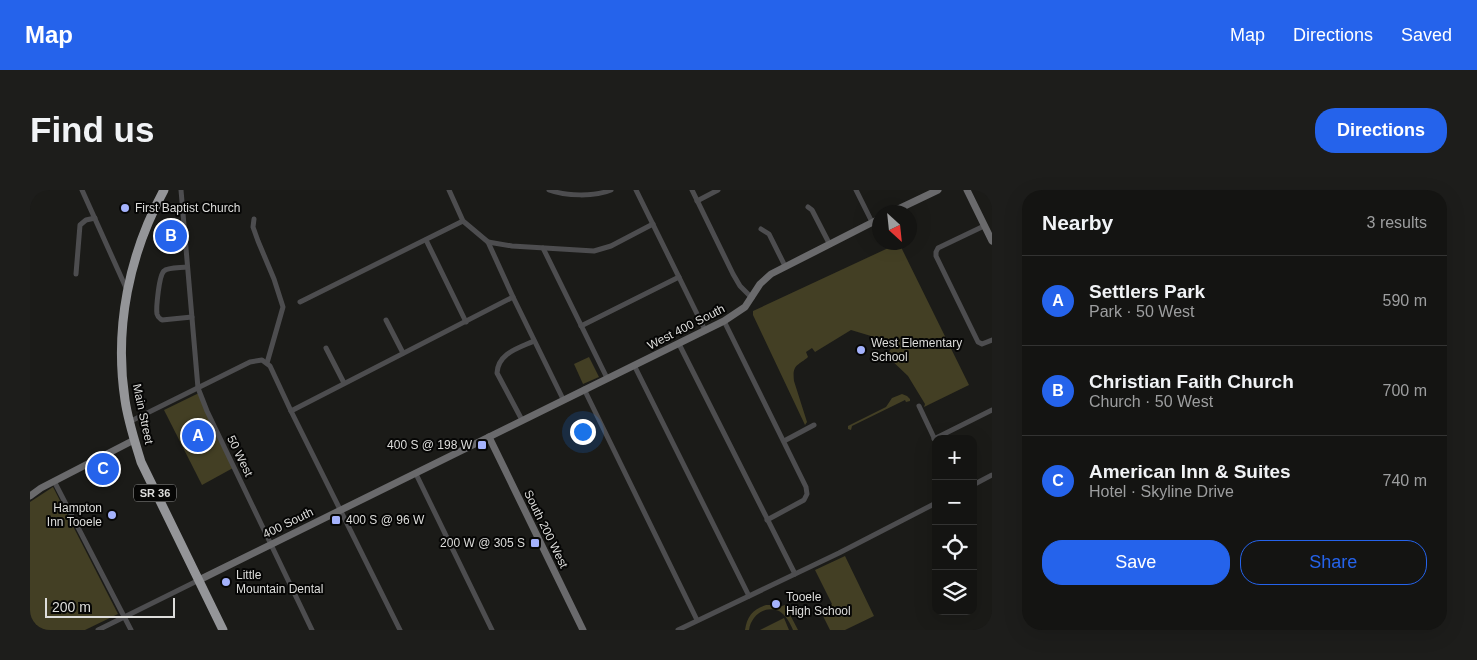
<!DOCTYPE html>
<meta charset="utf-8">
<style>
body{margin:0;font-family:Arial,sans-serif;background:#1d1d1b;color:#f1f3f6}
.controls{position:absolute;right:15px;bottom:15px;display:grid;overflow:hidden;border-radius:10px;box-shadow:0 5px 20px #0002}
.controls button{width:45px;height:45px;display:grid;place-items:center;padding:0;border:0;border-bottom:1px solid #333332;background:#141412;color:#f1f3f6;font:25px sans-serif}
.compass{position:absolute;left:842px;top:15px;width:45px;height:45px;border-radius:50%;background:#141412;box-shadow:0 5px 20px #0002;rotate:153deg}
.scale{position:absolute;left:15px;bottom:12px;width:130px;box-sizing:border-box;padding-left:5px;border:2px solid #dddddb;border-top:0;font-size:14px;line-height:18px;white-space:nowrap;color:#dddddb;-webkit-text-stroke:4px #060605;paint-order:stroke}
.you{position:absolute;left:552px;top:241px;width:18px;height:18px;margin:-12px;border:4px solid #fff;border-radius:50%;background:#1a73e8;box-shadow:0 0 0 8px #1a73e833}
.badge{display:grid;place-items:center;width:32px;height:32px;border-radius:50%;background:#2563eb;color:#fff;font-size:16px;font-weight:700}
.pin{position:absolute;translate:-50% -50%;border:2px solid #fff;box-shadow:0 1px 5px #0006}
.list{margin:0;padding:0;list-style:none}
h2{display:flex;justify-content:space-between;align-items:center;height:65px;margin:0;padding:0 20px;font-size:21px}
h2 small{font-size:16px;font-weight:400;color:#9d9e9f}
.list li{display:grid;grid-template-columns:32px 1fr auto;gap:15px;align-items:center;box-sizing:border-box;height:90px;padding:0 20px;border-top:1px solid #333332}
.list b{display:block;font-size:19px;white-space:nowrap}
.list p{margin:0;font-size:16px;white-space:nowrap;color:#9d9e9f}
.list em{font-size:16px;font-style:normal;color:#9d9e9f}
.actions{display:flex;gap:10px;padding:15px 20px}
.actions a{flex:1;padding:11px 0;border:1px solid #2563eb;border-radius:20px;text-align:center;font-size:18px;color:#2563eb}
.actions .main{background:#2563eb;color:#fff}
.icon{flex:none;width:28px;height:28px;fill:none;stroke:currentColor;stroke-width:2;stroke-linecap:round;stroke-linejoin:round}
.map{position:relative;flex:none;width:962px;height:440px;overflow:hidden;border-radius:20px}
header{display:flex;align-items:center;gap:30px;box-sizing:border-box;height:70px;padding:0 25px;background:#2563eb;color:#fff}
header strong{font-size:24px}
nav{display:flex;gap:28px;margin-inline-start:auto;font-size:18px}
.intro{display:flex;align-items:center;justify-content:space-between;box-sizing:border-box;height:120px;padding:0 30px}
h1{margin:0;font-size:35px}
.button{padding:12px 22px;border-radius:20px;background:#2563eb;color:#fff;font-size:18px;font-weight:700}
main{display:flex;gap:30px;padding:0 30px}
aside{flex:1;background:#141412;border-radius:20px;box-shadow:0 5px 20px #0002}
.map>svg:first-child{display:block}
</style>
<header>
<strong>Map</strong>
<nav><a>Map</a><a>Directions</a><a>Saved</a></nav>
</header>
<div class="intro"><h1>Find us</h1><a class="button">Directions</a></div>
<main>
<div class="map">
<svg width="962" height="440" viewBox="0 0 962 440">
<rect width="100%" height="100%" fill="#1b1b18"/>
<g fill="#433f24">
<path d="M869,53L939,195L894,217L895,214L878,186L857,166L863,155L861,152L821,140L785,162L782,158L776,162L778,167C768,176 762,174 764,191L777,232L775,235L723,125V121Z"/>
<polygon points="559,167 569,187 553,194 544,174"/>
<polygon points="169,203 203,278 172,295 134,220"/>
<polygon points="872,204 877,206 880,209 880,211 876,212 875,210 822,236 821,240 818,239 818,236 856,217 862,208"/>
<polygon points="23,297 88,424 55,440 0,440 0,312"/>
<polygon points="815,366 844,426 815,440 800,440 790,420 802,414 785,380"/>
<path d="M736,415H744L749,417L755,415L768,440H763C760,433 756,425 749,421C734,415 721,426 719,440H715C717,426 723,419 736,415Z"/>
<polygon points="754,428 759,440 730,440"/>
</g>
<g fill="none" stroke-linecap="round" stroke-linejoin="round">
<g stroke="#4d4d4f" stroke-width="5">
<polyline points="52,0 97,100"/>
<polyline points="151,0 168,198 177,221 282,440"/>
<polyline points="419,0 433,31 458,52 483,107 533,209"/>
<path d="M519,0C535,6 565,7 581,0"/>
<polyline points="606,0 675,140"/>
<polyline points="662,0 703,84 710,96 722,108"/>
<polyline points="826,0 842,32"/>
<polyline points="667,11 688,0"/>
<polyline points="778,17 782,20 799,53"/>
<polyline points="224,29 223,37 228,51 244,89 253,117 237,173"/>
<polyline points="954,36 908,58 906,62 906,66 948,152 952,154 962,150"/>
<polyline points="731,39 739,44 755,76"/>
<polyline points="396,50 436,132"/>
<polyline points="458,52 482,56 564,61 581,56 623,34"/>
<polyline points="513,58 577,188"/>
<path d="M157,77C151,78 138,77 134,81C129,85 126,118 127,124C128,128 129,128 132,130L162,127"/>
<polyline points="46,84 50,35 56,30 65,28"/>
<polyline points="270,112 433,31"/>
<polyline points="356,130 373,163"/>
<polyline points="694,131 776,297 777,304 774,310 737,330"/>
<polyline points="551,136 649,87"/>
<polyline points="649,154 765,384"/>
<polyline points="296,158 314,193"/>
<polyline points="604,175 719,406"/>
<polyline points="554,199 667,430"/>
<polyline points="889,216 906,252"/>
<polyline points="261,221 483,107"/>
<path d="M492,230L467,183C468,163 489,158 504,151"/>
<polyline points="99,232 220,172 232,170 240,176 261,221 370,440"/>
<polyline points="904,249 962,220"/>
<polyline points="754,251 784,235"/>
<polyline points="386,284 462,440"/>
<polyline points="24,291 101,440"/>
<polyline points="943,295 962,285"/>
<polyline points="68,440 169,390"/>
<polyline points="648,440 809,363 906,313"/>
</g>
<g stroke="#6a6a6c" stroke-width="7">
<polyline points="937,0 962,51"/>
<polyline points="862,22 908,0"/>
<polyline points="459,247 553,440"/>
<polyline points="0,306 11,298 104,250"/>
<polyline points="169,390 694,131 715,117 730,94 741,84 849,29"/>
</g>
<path stroke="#949598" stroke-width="9" d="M134,0C99,64 84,138 95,210C98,231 105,252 111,272L193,440"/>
</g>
<g fill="#a4b2fc" stroke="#060605" stroke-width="2">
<circle cx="95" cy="18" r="5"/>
<circle cx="831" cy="160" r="5"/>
<rect x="447" y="250" width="10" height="10" rx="2.5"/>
<circle cx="82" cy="325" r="5"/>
<rect x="301" y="325" width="10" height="10" rx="2.5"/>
<rect x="500" y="348" width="10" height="10" rx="2.5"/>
<circle cx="196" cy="392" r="5"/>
<circle cx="746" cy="414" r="5"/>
</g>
<g text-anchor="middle" stroke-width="4" stroke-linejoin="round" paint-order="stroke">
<rect fill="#060605" stroke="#9c9c9b" stroke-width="1" x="104" y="294.5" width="42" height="17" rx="4"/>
<g font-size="11" font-weight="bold" fill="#dddddb">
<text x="125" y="307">SR 36</text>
</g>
<g font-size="12" fill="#dddddb" stroke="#060605" text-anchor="start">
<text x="105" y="22">First Baptist Church</text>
<text x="841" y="157">West Elementary<tspan x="841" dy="14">School</tspan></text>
<text x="442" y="259" text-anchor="end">400 S @ 198 W</text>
<text x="72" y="322" text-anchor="end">Hampton<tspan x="72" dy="14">Inn Tooele</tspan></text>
<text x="316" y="334">400 S @ 96 W</text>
<text x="495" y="357" text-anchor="end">200 W @ 305 S</text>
<text x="206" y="389">Little<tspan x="206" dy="14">Mountain Dental</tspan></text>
<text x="756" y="411">Tooele<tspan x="756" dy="14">High School</tspan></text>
</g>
<g font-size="12" fill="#dddddb" stroke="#060605">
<text transform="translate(656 137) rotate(-27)" y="4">West 400 South</text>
<text transform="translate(113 224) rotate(78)" y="4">Main Street</text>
<text transform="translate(210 266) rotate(64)" y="4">50 West</text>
<text transform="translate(258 333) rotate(-26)" y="4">400 South</text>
<text transform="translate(516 339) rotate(64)" y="4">South 200 West</text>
</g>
</g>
</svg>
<div class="controls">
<button>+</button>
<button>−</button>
<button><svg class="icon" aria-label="locate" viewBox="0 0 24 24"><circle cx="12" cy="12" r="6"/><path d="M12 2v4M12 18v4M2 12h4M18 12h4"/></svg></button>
<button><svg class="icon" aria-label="layers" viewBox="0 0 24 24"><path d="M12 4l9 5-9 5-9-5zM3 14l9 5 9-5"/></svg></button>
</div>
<svg class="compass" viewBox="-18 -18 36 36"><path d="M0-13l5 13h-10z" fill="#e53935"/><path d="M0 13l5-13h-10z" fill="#9d9e9f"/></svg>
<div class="scale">200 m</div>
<div class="you"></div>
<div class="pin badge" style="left:168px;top:246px">A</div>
<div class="pin badge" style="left:141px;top:46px">B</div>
<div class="pin badge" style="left:73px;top:279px">C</div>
</div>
<aside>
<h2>Nearby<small>3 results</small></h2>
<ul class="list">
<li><span class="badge">A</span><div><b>Settlers Park</b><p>Park · 50 West</p></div><em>590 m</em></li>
<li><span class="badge">B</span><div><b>Christian Faith Church</b><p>Church · 50 West</p></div><em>700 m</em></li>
<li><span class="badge">C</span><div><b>American Inn &amp; Suites</b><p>Hotel · Skyline Drive</p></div><em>740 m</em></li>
</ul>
<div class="actions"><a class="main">Save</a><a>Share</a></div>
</aside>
</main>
